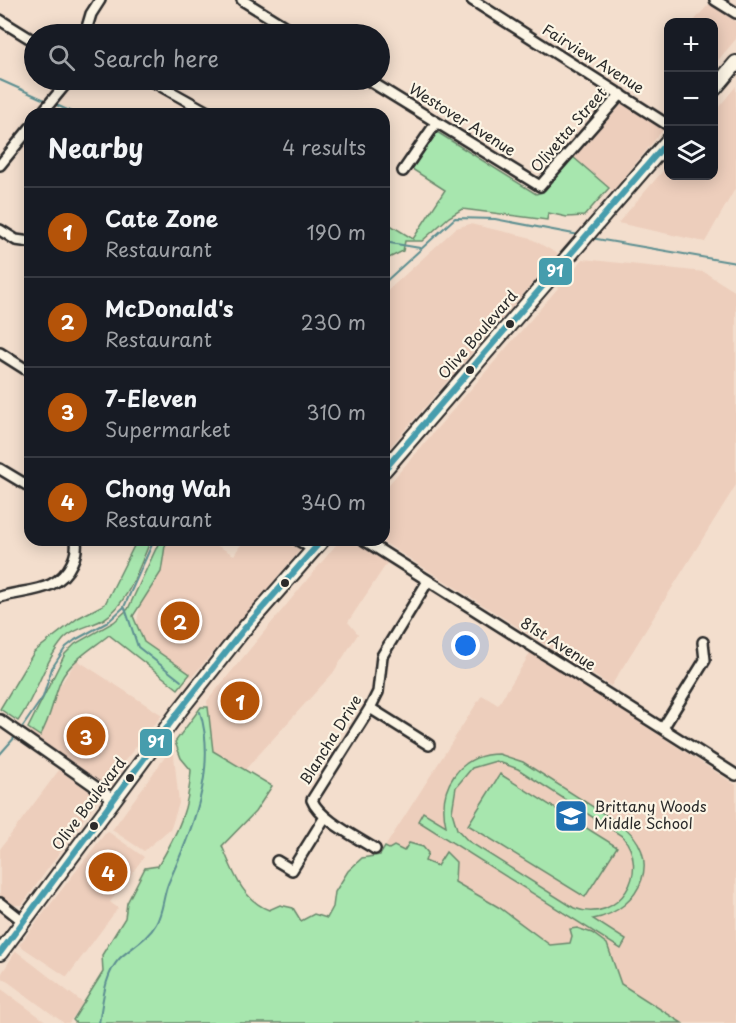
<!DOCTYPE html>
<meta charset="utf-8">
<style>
body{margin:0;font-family:"Playpen Sans",sans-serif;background:#242831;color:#f1f3f6}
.controls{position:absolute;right:18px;top:18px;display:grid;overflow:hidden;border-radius:12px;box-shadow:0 3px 15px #0003}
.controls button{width:54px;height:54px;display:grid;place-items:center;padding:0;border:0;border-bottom:2px solid #363941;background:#171b24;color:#f1f3f6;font:30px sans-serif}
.you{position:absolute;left:466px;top:646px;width:21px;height:21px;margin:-15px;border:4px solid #fff;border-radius:50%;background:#1a73e8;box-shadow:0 0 0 9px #1a73e833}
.badge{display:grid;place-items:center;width:39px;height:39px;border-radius:50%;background:#b45309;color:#fff;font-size:20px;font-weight:700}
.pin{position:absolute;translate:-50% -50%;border:3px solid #fff;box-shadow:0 2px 6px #0006}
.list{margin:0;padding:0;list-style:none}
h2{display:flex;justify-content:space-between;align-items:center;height:78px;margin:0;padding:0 24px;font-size:26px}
h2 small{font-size:20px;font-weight:400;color:#9ea1a6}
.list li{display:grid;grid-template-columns:39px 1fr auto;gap:18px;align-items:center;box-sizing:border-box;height:90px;padding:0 24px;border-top:2px solid #363941}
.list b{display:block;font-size:22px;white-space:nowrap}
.list p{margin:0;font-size:20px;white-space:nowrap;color:#9ea1a6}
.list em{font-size:20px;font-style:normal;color:#9ea1a6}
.icon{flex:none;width:33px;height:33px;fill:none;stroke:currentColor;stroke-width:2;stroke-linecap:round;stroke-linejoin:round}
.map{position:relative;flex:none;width:736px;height:1023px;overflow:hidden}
.search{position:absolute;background:#171b24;box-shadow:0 3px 15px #0003;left:24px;top:24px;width:366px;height:66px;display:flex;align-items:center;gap:15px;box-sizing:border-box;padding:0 21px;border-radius:33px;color:#9ea1a6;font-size:22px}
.panel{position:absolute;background:#171b24;box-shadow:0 3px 15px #0003;left:24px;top:108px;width:366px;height:438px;border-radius:18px}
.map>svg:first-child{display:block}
</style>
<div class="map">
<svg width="736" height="1023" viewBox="0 0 736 1023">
<rect width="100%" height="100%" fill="#f3decd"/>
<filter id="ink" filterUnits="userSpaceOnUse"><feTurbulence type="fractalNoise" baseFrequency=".0167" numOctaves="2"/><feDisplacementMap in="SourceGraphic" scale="12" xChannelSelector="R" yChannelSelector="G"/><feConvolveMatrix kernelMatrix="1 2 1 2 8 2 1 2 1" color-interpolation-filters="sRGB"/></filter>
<g filter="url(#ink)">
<g fill="#edcebc">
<polygon points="709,4 736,22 736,39 714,65 714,22 693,22"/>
<polygon points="736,86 736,187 705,242 618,223 668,165 668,176 714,176 714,113"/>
<polygon points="623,102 663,130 613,191 573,157"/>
<polygon points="470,224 528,237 558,254 384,454 384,294 456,228"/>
<polygon points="583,259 704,272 736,292 736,485 611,686 380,540 384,540 384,490"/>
<polygon points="167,540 207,540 234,555 244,540 284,540 300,550 192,677 143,644 136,627 140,606"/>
<polygon points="340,540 351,540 387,563 348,622 358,634 333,673 242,773 213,753 207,701"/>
<polygon points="531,652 736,785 736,1023 665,1023 385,847 482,695 498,705"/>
<polygon points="77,660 162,715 105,785 29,732"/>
<polygon points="173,746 179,803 171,828 144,851 112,830"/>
<polygon points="59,770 92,793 97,800 22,905 11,905 0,896 0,849"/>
<polygon points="107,831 144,857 110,902 118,908 67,977 19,945"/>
<polygon points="16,951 83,1003 69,1023 64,1023 0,976"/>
<polygon points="0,988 48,1023 0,1023"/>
</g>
<g fill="#a7e6ae" stroke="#69886c" stroke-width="1.5" fill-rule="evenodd">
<polygon points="437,132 536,194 543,192 573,157 609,188 584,216 567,217 548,213 547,220 462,209 449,217 422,241 405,241 403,251 387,259 384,257 384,221 413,239 445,190 412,169"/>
<path d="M137,540H151C139,566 129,603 104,619C92,626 72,629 63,640C43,664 36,696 18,721L0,709L34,652L78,618L105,604Z"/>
<path d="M160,540H169L165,546L161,572L133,616L144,642L190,674L178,689L109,635C93,648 70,661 61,680C53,699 51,718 40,736L28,728L65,654L75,644L114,622L128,609Z"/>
<path d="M201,707H208L213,751L272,786L255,812L222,846C233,871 242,900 269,910L280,905L293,908L301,921L314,914L327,918L333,907L335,892L348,871L362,858L380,855L385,847L389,849L394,846L404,851L409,843L423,847L428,853L425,861L437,866L446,852L456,862L455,882L500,908L550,945L570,943L572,936L570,929L577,928L592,933L607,944L621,984L682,1023H76L73,1020L103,972L102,955L125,918L127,903L145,868L158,866C178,833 189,808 191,770L181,758L175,742Z"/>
<path d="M499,754L523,762L620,824C665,855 642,910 593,919L626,940L621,949L418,821L423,812L446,826C437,788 459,754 499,754ZM496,761L518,769L622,836C652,870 619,925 574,908L468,841L457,829L452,812L456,787L472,768Z"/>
<polygon points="500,774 617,847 585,897 468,825"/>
</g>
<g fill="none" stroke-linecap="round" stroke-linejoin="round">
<g stroke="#5d8f91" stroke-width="2">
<polyline points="0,80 47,101"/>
<polyline points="52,103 76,114"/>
<polyline points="591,238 736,263"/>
<polyline points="384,242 420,248"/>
<polyline points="384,283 455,218 495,219 579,235"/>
<polyline points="125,608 138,647 181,681"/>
<polyline points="19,732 43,697 52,668 66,647 75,640 108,622 124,607 154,540"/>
<polyline points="0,754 16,736"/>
<path d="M99,1023C103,1002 104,974 120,958C132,947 148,939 156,924C163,912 163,897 168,884C191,832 218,771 200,712"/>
</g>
<g stroke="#2b2b2b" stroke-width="14">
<g id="minor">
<polyline points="242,0 297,34"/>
<polyline points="472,0 668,125"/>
<polyline points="715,0 736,13"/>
<polyline points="0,20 34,41"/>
<polyline points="85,34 91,14 100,0"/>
<polyline points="150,80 211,114"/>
<polyline points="368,80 540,186 621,94"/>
<polyline points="41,114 69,80"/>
<polyline points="0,165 30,128"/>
<polyline points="403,171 436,123"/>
<polyline points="0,230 16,240 30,242"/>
<polyline points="0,353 30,372"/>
<polyline points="0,469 30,487"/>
<polyline points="298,540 314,550"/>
<polyline points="364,540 736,775"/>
<path d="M0,597C27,589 58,593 72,563C76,555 77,548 76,540"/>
<polyline points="370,708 429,745"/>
<polyline points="0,720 113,799"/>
<polyline points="663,728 705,660 703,642"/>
<path d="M375,849C358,838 319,819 312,800L370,708L378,692L382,656L428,581"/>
<polyline points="277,861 292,870 325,817"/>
<polyline points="0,903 23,921"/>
</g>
</g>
<g stroke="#2b2b2b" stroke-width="18">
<g id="primary">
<polyline points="714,89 736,63"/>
<polyline points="384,470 668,141"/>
<polyline points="0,953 180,710 244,629 322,540"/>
</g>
</g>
<use href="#minor" stroke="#fcf5e5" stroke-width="9"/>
<use href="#primary" stroke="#fcf5e5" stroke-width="14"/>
<g stroke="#fcf5e5" stroke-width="10">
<g id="bus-1">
<polyline points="384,470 668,141"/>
<polyline points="0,953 180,710 244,629 322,540"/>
</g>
</g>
<use href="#bus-1" stroke="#469dad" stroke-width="6"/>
</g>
</g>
<defs>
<g id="school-square" transform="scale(1.725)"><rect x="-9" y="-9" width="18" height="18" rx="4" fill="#1f6fb2" stroke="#fcf5e5"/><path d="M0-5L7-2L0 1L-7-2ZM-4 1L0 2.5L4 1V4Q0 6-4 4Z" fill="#fff"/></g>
</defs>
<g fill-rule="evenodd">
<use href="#school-square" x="571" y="816"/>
</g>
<g fill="#2b2b2b" stroke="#fcf5e5" stroke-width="2">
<circle cx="510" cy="324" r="5"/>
<circle cx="470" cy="370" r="5"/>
<circle cx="285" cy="583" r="5"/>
<circle cx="130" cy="778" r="5"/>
<circle cx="94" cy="826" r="5"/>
</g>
<g text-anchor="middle" stroke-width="4.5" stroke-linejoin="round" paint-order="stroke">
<g font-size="15" fill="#2b2b2b" stroke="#fcf5e5">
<text transform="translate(593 59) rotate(32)" y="5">Fairview Avenue</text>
<text transform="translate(462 120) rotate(32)" y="5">Westover Avenue</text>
<text transform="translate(569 130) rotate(-49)" y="5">Olivetta Street</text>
<text transform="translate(478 335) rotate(-49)" y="5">Olive Boulevard</text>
<text transform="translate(558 644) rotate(32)" y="5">81st Avenue</text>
<text transform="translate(331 740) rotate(-58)" y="5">Blancha Drive</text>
<text transform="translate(89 804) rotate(-53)" y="5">Olive Boulevard</text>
</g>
<g font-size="15" fill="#2b2b2b" stroke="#fcf5e5" text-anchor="start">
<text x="594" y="812">Brittany Woods<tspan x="594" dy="17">Middle School</tspan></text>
</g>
</g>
<g stroke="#fcf5e5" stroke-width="2">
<rect x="538" y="257" width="35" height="29" rx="6" fill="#469dad"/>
<rect x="139" y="728" width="34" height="29" rx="6" fill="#469dad"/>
</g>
<g font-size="16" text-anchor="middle" font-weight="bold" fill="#fff">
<text x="555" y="277">91</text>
<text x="156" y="748">91</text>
</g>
</svg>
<div class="controls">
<button>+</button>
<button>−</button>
<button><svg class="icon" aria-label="layers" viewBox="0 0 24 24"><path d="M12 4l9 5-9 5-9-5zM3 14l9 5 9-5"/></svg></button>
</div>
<div class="you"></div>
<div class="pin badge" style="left:240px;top:701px">1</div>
<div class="pin badge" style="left:180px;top:621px">2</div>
<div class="pin badge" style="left:86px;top:736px">3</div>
<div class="pin badge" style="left:108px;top:872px">4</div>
<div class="search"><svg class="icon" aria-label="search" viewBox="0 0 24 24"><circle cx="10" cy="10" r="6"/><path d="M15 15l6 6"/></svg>Search here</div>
<section class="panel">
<h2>Nearby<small>4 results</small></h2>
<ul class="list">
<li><span class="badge">1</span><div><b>Cate Zone</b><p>Restaurant</p></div><em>190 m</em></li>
<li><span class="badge">2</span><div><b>McDonald's</b><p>Restaurant</p></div><em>230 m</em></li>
<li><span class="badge">3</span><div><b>7-Eleven</b><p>Supermarket</p></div><em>310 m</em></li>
<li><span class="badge">4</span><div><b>Chong Wah</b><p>Restaurant</p></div><em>340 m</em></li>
</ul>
</section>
</div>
